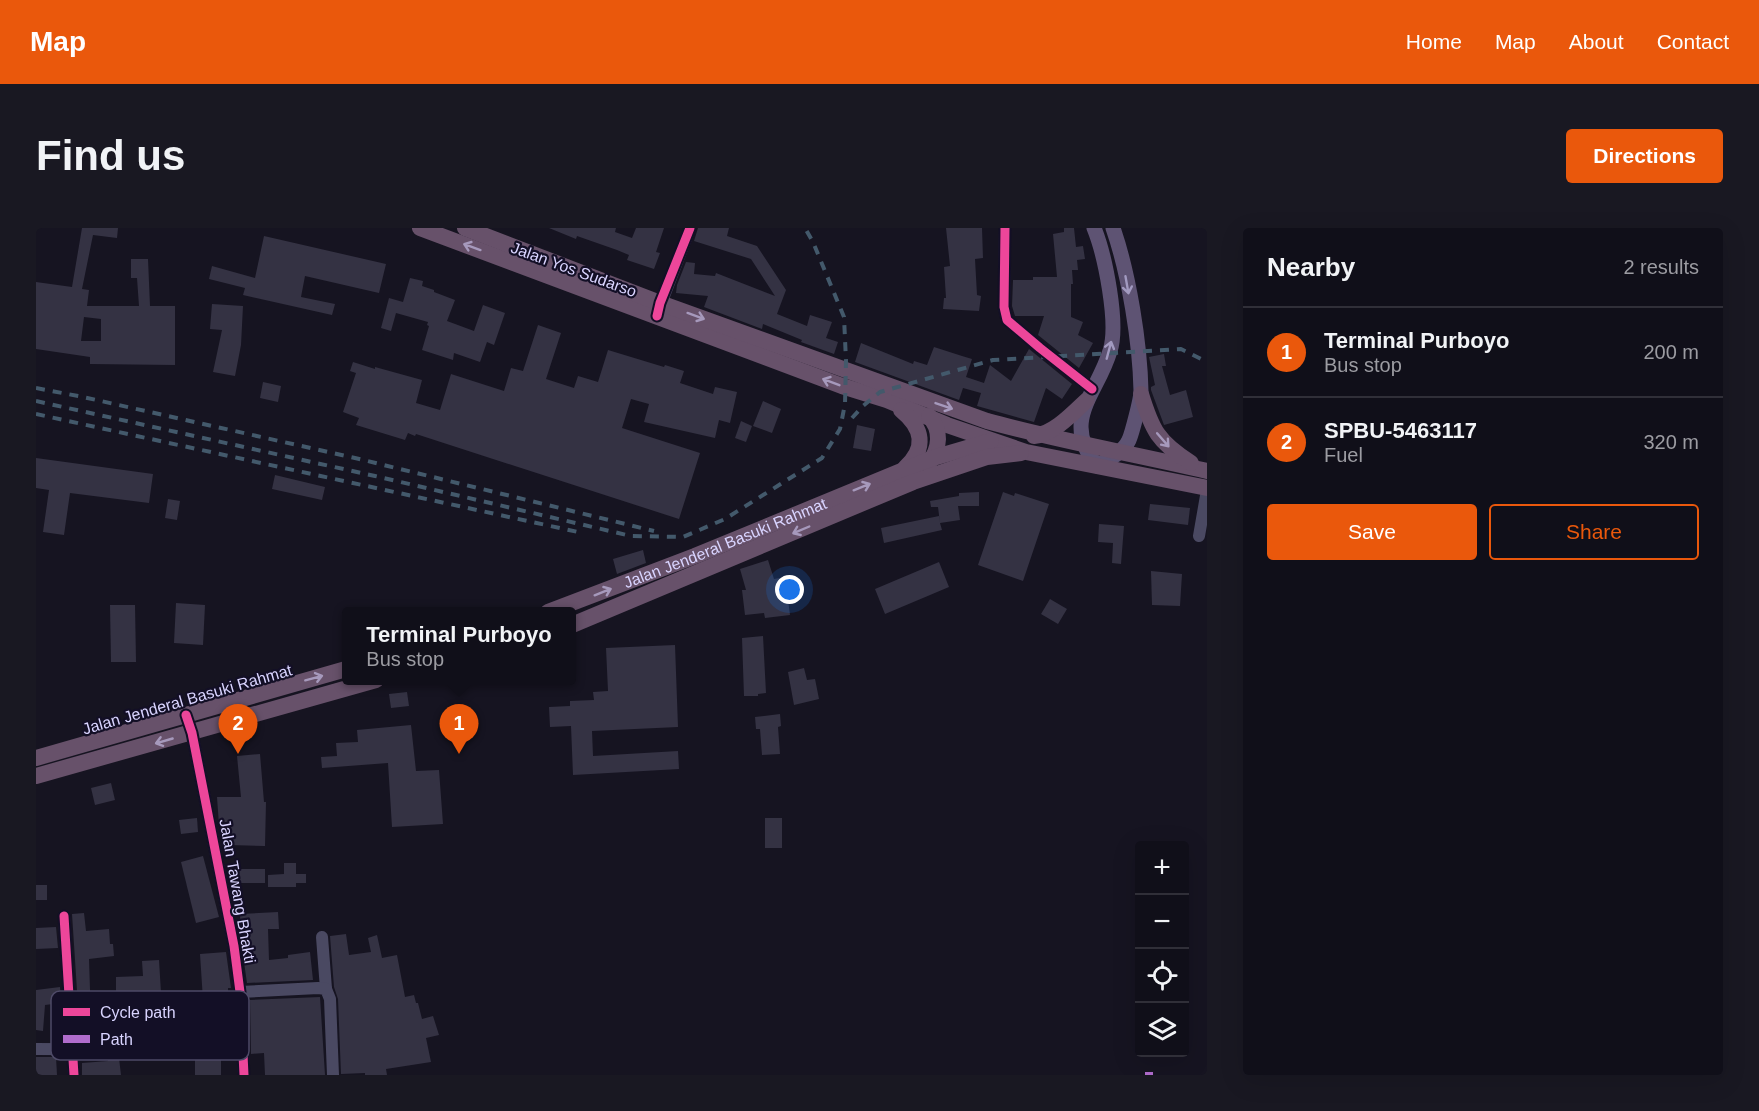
<!DOCTYPE html>
<meta charset="utf-8">
<style>
body{margin:0;font-family:Helvetica,sans-serif;background:#191822;color:#f1f3f6}
.controls{position:absolute;right:18px;bottom:18px;display:grid;overflow:hidden;border-radius:6px;box-shadow:0 6px 24px #0002}
.controls button{width:54px;height:54px;display:grid;place-items:center;padding:0;border:0;border-bottom:2px solid #302f38;background:#100f19;color:#f1f3f6;font:30px sans-serif}
.you{position:absolute;left:754px;top:362px;width:21px;height:21px;margin:-15px;border:4px solid #fff;border-radius:50%;background:#1a73e8;box-shadow:0 0 0 9px #1a73e833}
.badge{display:grid;place-items:center;width:39px;height:39px;border-radius:50%;background:#ea580c;color:#fff;font-size:20px;font-weight:700}
.pin{position:absolute;translate:-50% -50px;filter:drop-shadow(0 2px 3px #0008)}
.pin::after{content:'';position:absolute;top:32px;width:21px;height:18px;background:inherit;clip-path:polygon(0 0,100% 0,50% 100%)}
.popup{position:absolute;left:306px;top:379px;width:234px;height:78px;box-sizing:border-box;display:grid;place-content:center;border-radius:6px;background:#100f19;filter:drop-shadow(0 2px 4px #0005);font-size:20px;white-space:nowrap;color:#9c9ca2}
.popup b{font-size:22px;color:#f1f3f6}
.popup::after{content:'';position:absolute;left:50%;top:100%;margin-left:-12px;border:12px solid transparent;border-top-color:#100f19}
.list{margin:0;padding:0;list-style:none}
h2{display:flex;justify-content:space-between;align-items:center;height:78px;margin:0;padding:0 24px;font-size:26px}
h2 small{font-size:20px;font-weight:400;color:#9c9ca2}
.list li{display:grid;grid-template-columns:39px 1fr auto;gap:18px;align-items:center;box-sizing:border-box;height:90px;padding:0 24px;border-top:2px solid #302f38}
.list b{display:block;font-size:22px;white-space:nowrap}
.list p{margin:0;font-size:20px;white-space:nowrap;color:#9c9ca2}
.list em{font-size:20px;font-style:normal;color:#9c9ca2}
.actions{display:flex;gap:12px;padding:18px 24px}
.actions a{flex:1;padding:14px 0;border:2px solid #ea580c;border-radius:6px;text-align:center;font-size:21px;color:#ea580c}
.actions .main{background:#ea580c;color:#fff}
.icon{flex:none;width:33px;height:33px;fill:none;stroke:currentColor;stroke-width:2;stroke-linecap:round;stroke-linejoin:round}
.map{position:relative;flex:none;width:1171px;height:847px;overflow:hidden;border-radius:6px}
header{display:flex;align-items:center;gap:36px;box-sizing:border-box;height:84px;padding:0 30px;background:#ea580c;color:#fff}
header strong{font-size:28px}
nav{display:flex;gap:33px;margin-inline-start:auto;font-size:21px}
.intro{display:flex;align-items:center;justify-content:space-between;box-sizing:border-box;height:144px;padding:0 36px}
h1{margin:0;font-size:42px}
.button{padding:15px 27px;border-radius:6px;background:#ea580c;color:#fff;font-size:21px;font-weight:700}
main{display:flex;gap:36px;padding:0 36px}
aside{flex:1;background:#100f19;border-radius:6px;box-shadow:0 6px 24px #0002}
.map>svg:first-child{display:block}
</style>
<header>
<strong>Map</strong>
<nav><a>Home</a><a>Map</a><a>About</a><a>Contact</a></nav>
</header>
<div class="intro"><h1>Find us</h1><a class="button">Directions</a></div>
<main>
<div class="map">
<svg width="1171" height="847" viewBox="0 0 1171 847">
<rect width="100%" height="100%" fill="#161421"/>
<g fill="#343243" fill-rule="evenodd">
<path d="M46,0H82L81,10L57,7L46,61L53,62L51,78H103L101,50H95V31H112L114,78H139V137L54,136V129L0,121V54L36,59ZM48,89L65,91V113H45Z"/>
<polygon points="513,0 580,0 579,4 596,10 600,0 628,0 620,24 624,25 618,41 591,32 593,27 581,22 541,8 540,11"/>
<polygon points="662,0 693,0 691,8 721,18 750,62 741,86 771,98 774,87 796,94 790,110 802,114 798,126 765,114 766,112 727,96 726,101 668,79 672,68 640,65 641,57 650,34 659,35 658,46 679,48 680,45 739,68 715,31 658,13"/>
<polygon points="910,0 946,0 947,30 939,31 941,67 945,68 943,83 907,81 908,70 910,70 908,39 914,38"/>
<polygon points="1028,0 1038,0 1040,19 1047,18 1049,31 1041,32 1042,42 1036,42 1037,56 1035,56 1035,89 1047,94 1042,107 1057,115 1043,140 1002,107 1008,88 979,88 976,78 977,52 997,52 997,49 1021,49 1017,6 1028,4"/>
<polygon points="228,8 350,36 343,65 269,48 265,69 299,76 296,87 207,67 209,60 173,51 176,38 219,50"/>
<polygon points="374,50 387,53 386,58 398,62 398,64 419,72 411,93 438,103 447,77 469,85 458,117 451,114 444,134 418,125 417,132 386,122 393,98 391,97 392,94 360,85 355,103 345,100 353,70 367,74"/>
<polygon points="176,76 207,78 205,117 199,148 177,144 186,102 174,101"/>
<polygon points="502,97 525,105 510,151 538,160 542,148 562,154 572,122 628,139 629,137 648,143 644,155 677,166 679,159 701,164 694,195 683,192 679,210 608,194 613,176 595,171 586,200 664,225 643,291 380,206 379,208 372,205 369,212 320,197 323,190 307,184 320,145 314,143 317,134 339,141 339,139 386,152 380,175 404,182 415,146 468,163 475,140 487,143"/>
<polygon points="825,115 877,136 878,133 891,137 898,119 926,128 936,131 930,149 948,155 954,137 975,153 993,121 1036,156 1026,171 1010,160 998,194 941,178 945,165 927,160 923,172 819,134"/>
<polygon points="1128,126 1130,138 1126,138 1134,167 1150,162 1157,189 1128,197 1115,162 1115,159 1119,157 1113,129"/>
<polygon points="227,154 245,158 242,174 224,170"/>
<polygon points="727,173 745,181 736,205 717,198"/>
<polygon points="705,193 716,198 710,214 699,210"/>
<polygon points="821,197 839,201 835,223 817,220"/>
<polygon points="0,230 117,246 113,275 34,265 28,307 7,304 13,262 0,260"/>
<polygon points="239,247 289,259 286,272 236,261"/>
<polygon points="943,264 943,278 922,278 924,292 904,295 906,302 848,315 845,300 903,288 904,295 902,279 895,279 894,273 923,268 923,265"/>
<polygon points="967,264 978,268 979,265 1013,276 987,353 942,337"/>
<polygon points="132,271 144,273 141,292 129,290"/>
<polygon points="1114,276 1154,280 1152,297 1112,292"/>
<polygon points="1063,296 1088,298 1085,336 1076,335 1077,315 1062,314"/>
<polygon points="607,322 610,335 581,346 577,331"/>
<polygon points="732,332 738,351 749,349 754,387 729,390 728,385 709,387 706,362 710,362 704,341"/>
<polygon points="903,334 913,359 849,386 839,361"/>
<polygon points="1115,343 1146,346 1144,378 1116,377"/>
<polygon points="1014,371 1031,381 1022,396 1005,386"/>
<polygon points="140,375 169,377 167,417 138,415"/>
<polygon points="74,377 99,377 100,434 75,434"/>
<polygon points="727,408 730,465 722,466 722,468 708,468 706,410"/>
<polygon points="639,417 642,499 556,503 557,528 642,523 643,541 537,547 535,498 514,499 513,479 534,478 534,473 558,472 557,464 572,463 570,420"/>
<polygon points="768,440 771,452 779,451 783,471 758,477 752,444"/>
<polygon points="371,464 373,478 355,480 353,466"/>
<polygon points="744,486 745,498 742,499 744,526 726,527 724,501 720,501 719,489"/>
<polygon points="375,497 380,543 403,542 407,596 356,599 352,535 286,540 285,529 301,528 300,515 322,514 321,502"/>
<polygon points="224,526 228,574 230,574 229,618 193,617 193,597 183,597 181,569 205,569 201,528"/>
<polygon points="75,555 79,572 59,577 55,560"/>
<polygon points="161,590 162,604 145,606 143,592"/>
<rect x="729" y="590" width="17" height="30"/>
<polygon points="167,628 183,689 160,695 145,634"/>
<polygon points="248,635 260,635 260,646 270,646 270,655 260,655 260,659 232,659 232,647 248,646"/>
<polygon points="193,641 229,641 229,655 194,655"/>
<rect x="0" y="657" width="11" height="15"/>
<polygon points="242,684 243,701 232,701 233,732 252,730 252,727 274,724 277,752 211,755 205,713 204,686"/>
<polygon points="48,685 50,703 73,701 74,716 77,716 78,728 53,731 55,792 43,793 36,686"/>
<polygon points="20,699 22,720 0,721 0,700"/>
<polygon points="310,706 313,727 335,724 332,710 341,707 346,730 361,727 369,769 378,767 380,775 382,775 386,791 397,788 403,807 390,810 395,834 350,841 351,847 329,847 329,845 305,846 302,771 298,759 294,708"/>
<polygon points="190,724 195,760 192,760 192,763 185,763 186,777 183,777 184,796 197,795 198,805 164,806 163,790 158,790 157,781 165,780 164,772 167,772 164,726"/>
<polygon points="123,732 126,781 97,783 99,799 83,801 80,777 80,749 107,748 106,733"/>
<polygon points="24,759 25,775 9,777 7,803 0,802 0,762"/>
<polygon points="284,769 289,847 229,847 228,825 215,826 214,772"/>
<polygon points="47,800 66,801 65,812 47,812"/>
<polygon points="0,829 20,829 21,847 0,847"/>
<polygon points="71,830 83,830 85,847 46,847 46,835 72,833"/>
<rect x="159" y="830" width="26" height="17"/>
</g>
<g fill="none" stroke-linecap="round" stroke-linejoin="round">
<g stroke="#4a4962" stroke-width="12">
<polyline points="969,0 968,79 971,92 1004,120 1056,161"/>
<polyline points="623,81 654,0"/>
<polyline points="1163,308 1171,262"/>
<polyline points="150,487 156,505 198,718 204,764 208,847"/>
<polyline points="28,688 38,847"/>
<polyline points="286,709 290,761"/>
<polyline points="204,764 282,760 290,761 294,771 297,847"/>
<polyline points="0,821 206,822"/>
</g>
<path stroke="#5e5373" stroke-width="15" d="M1058,0C1069,27 1083,96 1074,123C1061,167 1024,192 1061,238C1073,231 1087,225 1093,212C1096,205 1105,171 1105,163C1104,115 1093,46 1077,0"/>
<g stroke="#67516a" stroke-width="16">
<polyline points="384,0 806,158 851,172 911,197 990,224 1171,260"/>
<path d="M429,0L624,75L951,193C1024,213 1098,226 1171,243"/>
<path d="M1105,166C1116,202 1122,214 1155,235"/>
<path d="M865,182C887,200 891,220 869,240"/>
<path d="M893,188C906,202 904,220 893,235"/>
<path d="M998,208C1018,206 1037,185 1051,172"/>
<path id="s1" d="M512,384L659,328L897,230L955,213"/>
<polyline points="536,397 877,254 951,229 985,225"/>
<polyline points="0,530 310,441"/>
<polyline points="0,548 340,452"/>
</g>
<g stroke="#43596b" stroke-width="4" stroke-dasharray="9 8" stroke-linecap="butt">
<polyline points="0,160 47,169 319,230 618,303"/>
<polyline points="0,173 339,248 595,308 647,309 689,291 786,230 804,201 809,176 810,133 808,89 777,14 769,0"/>
<polyline points="0,186 542,304"/>
<polyline points="816,190 827,178 844,164 957,132 1145,121 1171,134"/>
</g>
<polyline stroke="#b06ccc" stroke-width="8" stroke-dasharray="15 8" stroke-linecap="butt" points="1113,844 1113,847"/>
<g stroke="#130f26" stroke-width="13">
<g id="cycleway">
<polyline points="969,0 968,79 971,92 1004,120 1056,161"/>
<polyline points="621,88 624,75 654,0"/>
<polyline points="150,487 156,505 198,718 204,764 208,847"/>
<polyline points="28,688 38,847"/>
</g>
</g>
<use href="#cycleway" stroke="#ed469a" stroke-width="9"/>
</g>
<defs><path id="oneway-shaft" d="M-6 0H5M1.5-3L5.5 0L1.5 3" fill="none" stroke-width="1.6" stroke-linecap="round" stroke-linejoin="round" transform="scale(1.5)"/></defs>
<g stroke="#a699bc">
<use href="#oneway-shaft" transform="translate(436 19) rotate(-160)"/>
<use href="#oneway-shaft" transform="translate(660 88) rotate(20)"/>
<use href="#oneway-shaft" transform="translate(795 154) rotate(-159)"/>
<use href="#oneway-shaft" transform="translate(908 178) rotate(19)"/>
<use href="#oneway-shaft" transform="translate(1127 212) rotate(49)"/>
<use href="#oneway-shaft" transform="translate(826 259) rotate(-22)"/>
<use href="#oneway-shaft" transform="translate(765 302) rotate(157)"/>
<use href="#oneway-shaft" transform="translate(567 364) rotate(-22)"/>
<use href="#oneway-shaft" transform="translate(278 450) rotate(-15)"/>
<use href="#oneway-shaft" transform="translate(128 513) rotate(164)"/>
</g>
<g stroke="#a29ac0">
<use href="#oneway-shaft" transform="translate(1091 57) rotate(80)"/>
<use href="#oneway-shaft" transform="translate(1073 122) rotate(-75)"/>
</g>
<g text-anchor="middle" stroke-width="4.5" stroke-linejoin="round" paint-order="stroke">
<g font-size="16" fill="#d9d4ff" stroke="#130f26">
<text transform="translate(538 41) rotate(20)" y="6">Jalan Yos Sudarso</text>
<text dy="6" stroke="none"><textPath href="#s1" startOffset="190">Jalan Jenderal Basuki Rahmat</textPath></text>
<text transform="translate(151 471) rotate(-16)" y="6">Jalan Jenderal Basuki Rahmat</text>
<text transform="translate(202 663) rotate(80)" y="6">Jalan Tawang Bhakti</text>
</g>
</g>
<rect x="15" y="763" width="198" height="69" rx="9" fill="#130f26" stroke="#4e4a67" stroke-width="1.5"/>
<rect x="27" y="780" width="27" height="8" fill="#ed469a"/>
<rect x="27" y="807" width="27" height="8" fill="#b06ccc"/>
<g font-size="16" fill="#d9d4ff">
<text x="64" y="790">Cycle path</text>
<text x="64" y="817">Path</text>
</g>
</svg>
<div class="controls">
<button>+</button>
<button>−</button>
<button><svg class="icon" aria-label="locate" viewBox="0 0 24 24"><circle cx="12" cy="12" r="6"/><path d="M12 2v4M12 18v4M2 12h4M18 12h4"/></svg></button>
<button><svg class="icon" aria-label="layers" viewBox="0 0 24 24"><path d="M12 4l9 5-9 5-9-5zM3 14l9 5 9-5"/></svg></button>
</div>
<div class="you"></div>
<div class="pin badge" style="left:423px;top:526px">1</div>
<div class="popup"><b>Terminal Purboyo</b>Bus stop</div>
<div class="pin badge" style="left:202px;top:526px">2</div>
</div>
<aside>
<h2>Nearby<small>2 results</small></h2>
<ul class="list">
<li><span class="badge">1</span><div><b>Terminal Purboyo</b><p>Bus stop</p></div><em>200 m</em></li>
<li><span class="badge">2</span><div><b>SPBU-5463117</b><p>Fuel</p></div><em>320 m</em></li>
</ul>
<div class="actions"><a class="main">Save</a><a>Share</a></div>
</aside>
</main>
